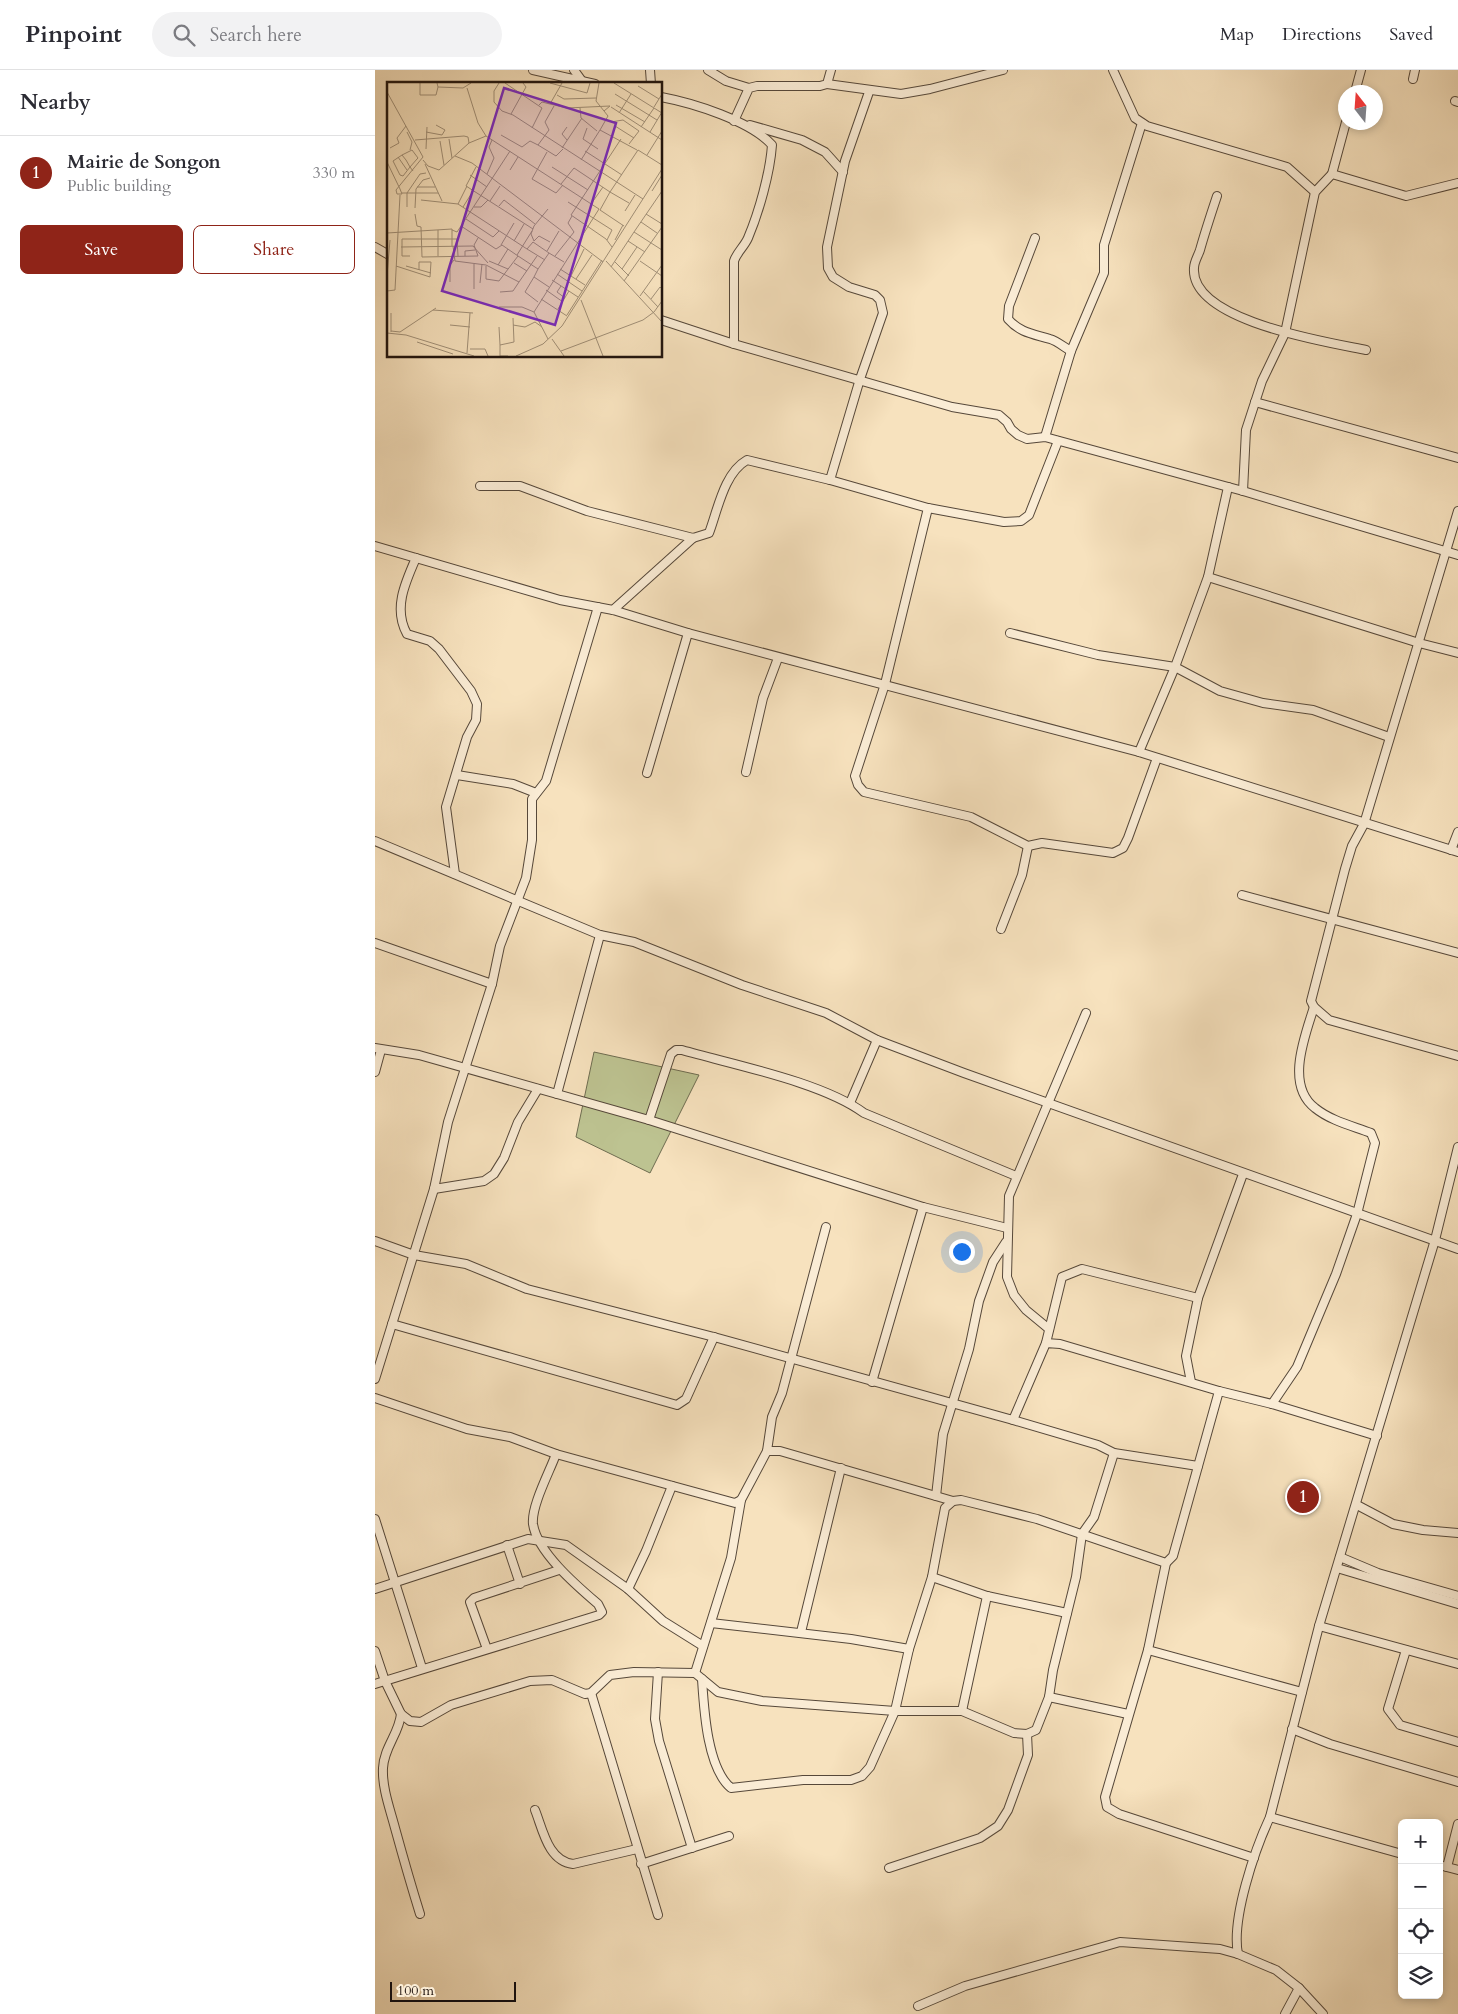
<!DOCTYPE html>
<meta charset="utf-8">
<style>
body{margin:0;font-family:Cardo,serif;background:#f2f2f3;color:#2b2b33}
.controls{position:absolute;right:15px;bottom:15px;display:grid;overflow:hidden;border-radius:8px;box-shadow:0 2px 8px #0003}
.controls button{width:45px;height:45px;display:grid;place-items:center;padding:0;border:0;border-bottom:1px solid #e1e1e2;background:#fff;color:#2b2b33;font:25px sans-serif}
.compass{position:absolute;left:963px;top:15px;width:45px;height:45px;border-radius:50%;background:#fff;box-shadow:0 2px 8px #0003;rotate:343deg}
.scale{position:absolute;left:15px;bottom:12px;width:126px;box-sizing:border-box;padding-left:5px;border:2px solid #20140e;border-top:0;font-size:14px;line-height:18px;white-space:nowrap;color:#20140e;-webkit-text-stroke:4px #faecd5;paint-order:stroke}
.you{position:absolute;left:586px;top:1181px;width:18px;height:18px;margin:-12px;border:4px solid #fff;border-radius:50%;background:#1a73e8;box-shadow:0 0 0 8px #1a73e833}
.badge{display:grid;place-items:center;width:32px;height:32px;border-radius:50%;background:#8f2418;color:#fff;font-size:16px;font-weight:700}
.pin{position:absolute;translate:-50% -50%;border:2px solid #fff;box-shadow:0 1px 5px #0006}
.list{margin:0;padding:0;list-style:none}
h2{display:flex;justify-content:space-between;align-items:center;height:65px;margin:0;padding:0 20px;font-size:21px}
h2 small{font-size:16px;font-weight:400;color:#7c7c81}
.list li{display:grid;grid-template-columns:32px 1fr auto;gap:15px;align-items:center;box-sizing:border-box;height:75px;padding:0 20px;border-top:1px solid #e1e1e2}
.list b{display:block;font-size:19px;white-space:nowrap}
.list p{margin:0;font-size:16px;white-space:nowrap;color:#7c7c81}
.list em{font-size:16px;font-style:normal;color:#7c7c81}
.actions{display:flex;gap:10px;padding:15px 20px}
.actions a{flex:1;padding:11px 0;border:1px solid #8f2418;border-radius:8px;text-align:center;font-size:18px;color:#8f2418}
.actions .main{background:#8f2418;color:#fff}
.icon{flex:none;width:28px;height:28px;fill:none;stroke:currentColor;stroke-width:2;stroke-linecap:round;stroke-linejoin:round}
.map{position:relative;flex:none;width:1083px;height:1944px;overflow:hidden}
header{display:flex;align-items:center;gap:30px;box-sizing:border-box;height:70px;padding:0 25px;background:#fff;border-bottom:1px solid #e1e1e2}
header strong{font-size:24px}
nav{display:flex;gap:28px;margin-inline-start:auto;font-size:18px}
.search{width:350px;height:45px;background:#f2f2f3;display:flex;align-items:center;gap:12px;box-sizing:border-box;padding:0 18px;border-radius:28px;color:#7c7c81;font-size:19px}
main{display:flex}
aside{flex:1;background:#fff}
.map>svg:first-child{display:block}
</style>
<header>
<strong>Pinpoint</strong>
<div class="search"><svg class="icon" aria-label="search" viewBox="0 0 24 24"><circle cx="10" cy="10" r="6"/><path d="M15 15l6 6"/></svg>Search here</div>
<nav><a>Map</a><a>Directions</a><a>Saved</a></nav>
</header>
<main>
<aside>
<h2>Nearby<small></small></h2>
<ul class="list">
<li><span class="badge">1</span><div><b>Mairie de Songon</b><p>Public building</p></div><em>330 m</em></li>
</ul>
<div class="actions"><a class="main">Save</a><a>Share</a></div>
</aside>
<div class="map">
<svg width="1083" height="1944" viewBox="0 0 1083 1944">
<rect width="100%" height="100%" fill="#f7e2be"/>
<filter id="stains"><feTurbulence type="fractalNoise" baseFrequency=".004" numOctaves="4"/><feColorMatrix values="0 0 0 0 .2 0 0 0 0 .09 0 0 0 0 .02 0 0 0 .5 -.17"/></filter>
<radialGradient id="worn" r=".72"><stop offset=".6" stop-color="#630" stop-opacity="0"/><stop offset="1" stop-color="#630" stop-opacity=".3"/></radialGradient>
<polygon fill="#bdc391" stroke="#6e6c50" points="219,982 324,1005 275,1103 201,1067"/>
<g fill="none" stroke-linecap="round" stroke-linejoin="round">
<g stroke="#56483a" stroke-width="10">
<g id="street">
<polyline points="158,0 220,14"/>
<polyline points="199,0 207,11"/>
<polyline points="275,0 276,14"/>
<polyline points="333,0 351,11 374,18"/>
<polyline points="738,0 760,48 772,56 912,97 940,122"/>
<polyline points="1038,9 1040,0"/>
<polyline points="452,14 526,24 555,19 628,0"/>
<polyline points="980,22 986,0"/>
<path d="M286,27C318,33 376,51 397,75C395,103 384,142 373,168C369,177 362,182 359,191V274"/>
<polyline points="1080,31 1083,32"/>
<polyline points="359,51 374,18 382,16 445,16 452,14 456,0"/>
<polyline points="375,55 427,70 450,82 468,102"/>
<polyline points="957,104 971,52"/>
<path d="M842,126C836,144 830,162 825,180C823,186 819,192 819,198C815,251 952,272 991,280"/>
<path d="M660,168L634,236L633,249C645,263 659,264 675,269C682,271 689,277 696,281"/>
<polyline points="0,177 14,185"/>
<polyline points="286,250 359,274 577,337 624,345 632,352 636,359 643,365 652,369 670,367 868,421 1083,485"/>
<polyline points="880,332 1083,388"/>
<polyline points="670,367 696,281 729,203 729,175 767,53"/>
<polyline points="455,410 553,438 629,452 646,451 654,445 683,371"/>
<path d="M105,416H145L212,441L318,468L334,463C343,439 349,403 372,390L455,410L485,309L508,243L505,230L500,225L474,217L458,207L453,198L452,177L470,91L494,22"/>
<polyline points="868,421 871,360 887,311 910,263 940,122 957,104 1031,126 1083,113"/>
<polyline points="553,438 510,614 480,706 483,715 489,722 596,747 653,776 667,773 738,783 748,778 753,768 782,688"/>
<polyline points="1083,441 989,754 977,776 970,799 936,931 939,937 954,950 1083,986"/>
<polyline points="0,476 185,530 238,540 313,563 764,682 1083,782"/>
<path d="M41,488C30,513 18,539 32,564L55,571L64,579L96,621L102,634L101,650L92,667L71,737L80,804"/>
<polyline points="833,507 853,417"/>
<polyline points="238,540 318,468"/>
<polyline points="635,563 723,585 800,597 845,621 888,633 938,640 1014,667"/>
<polyline points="764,682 800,597 833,507 1044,573 1083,583"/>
<polyline points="371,702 388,628 403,588"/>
<polyline points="272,703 313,563"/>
<polyline points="82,705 138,714 161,723"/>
<polyline points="0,771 225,865 259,872 367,915 451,943 502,970 589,1003 1083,1179"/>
<polyline points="1076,780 1083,762"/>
<polyline points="867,825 1083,883"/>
<polyline points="626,859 647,805 653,776"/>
<polyline points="0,873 117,914"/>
<polyline points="0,978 44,985 274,1050 548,1137 632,1158"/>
<polyline points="0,1002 6,980"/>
<polyline points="182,1024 225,865"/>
<polyline points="475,1033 502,970"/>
<path d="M274,1050L296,984L301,980H307C359,995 447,1012 489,1043L641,1106"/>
<polyline points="59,1119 109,1111 119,1104 129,1088 143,1052 163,1019"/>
<polyline points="0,1171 39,1185 91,1194 152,1219 339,1267 638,1350 671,1273 685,1274 844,1321"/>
<polyline points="17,1254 302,1335 311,1329 339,1267"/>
<polyline points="674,1259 651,1240 639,1225 632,1207 634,1126 711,943"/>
<polyline points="671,1273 687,1207 707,1199 823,1228"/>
<polyline points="0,1309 59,1119 73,1052 117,914 125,876 151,808 157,770 157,729 171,711 223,537"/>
<polyline points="497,1312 548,1137"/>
<polyline points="816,1312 811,1286 823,1228 868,1104"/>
<polyline points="0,1328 92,1359 135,1367 181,1384 360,1433 366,1430 392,1381 405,1381 578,1431"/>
<path d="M897,1334L922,1297L961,1204L982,1144L1000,1073L996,1063C978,1056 956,1051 940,1038C910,1015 930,966 939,937"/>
<polyline points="638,1350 723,1375 739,1383 823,1396"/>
<polyline points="392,1381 397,1347 407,1323 451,1157"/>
<polyline points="561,1426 568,1364 594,1279 604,1231 618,1192 631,1172"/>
<polyline points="982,1435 1018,1454 1048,1460 1083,1463"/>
<polyline points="0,1449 47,1598"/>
<polyline points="132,1475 145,1514"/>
<polyline points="965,1487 1003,1503 1083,1526"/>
<polyline points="791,1493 773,1580 927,1622"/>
<polyline points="962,1498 1083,1534"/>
<polyline points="557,1507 612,1526 692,1543"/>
<polyline points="0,1519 153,1469 191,1475 253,1519 288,1551 328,1576"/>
<polyline points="253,1519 271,1481 297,1416"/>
<polyline points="336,1553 476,1569 534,1579"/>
<polyline points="944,1556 1083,1594"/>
<polyline points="426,1562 466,1398"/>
<polyline points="112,1579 95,1532 99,1528 184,1500"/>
<polyline points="773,1580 730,1727 732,1737 744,1744 879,1788"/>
<polyline points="1031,1580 1013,1639 1025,1655 1083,1672"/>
<polyline points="0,1581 10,1611 26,1644 35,1651 46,1652 76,1635 155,1611 177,1610 210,1624 216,1623 235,1605 259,1602 320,1603 343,1622 387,1631 520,1641 587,1641 639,1663 652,1664 661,1660 674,1627 678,1600 701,1507 707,1464 719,1447 739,1383"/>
<polyline points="283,1602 280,1649 284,1671 317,1778"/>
<polyline points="320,1603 356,1488 366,1430"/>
<path d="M327,1609C329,1639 332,1698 356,1718L428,1710H476L487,1706L495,1697L520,1641L534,1579L557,1507L570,1438L578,1431L586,1430L662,1449L791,1493L798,1486L844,1321L897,1334L1002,1366"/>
<path d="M0,1614L224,1545L227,1542L223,1534C202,1516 162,1482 158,1454C156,1436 175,1401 181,1384"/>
<polyline points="216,1623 283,1845"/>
<polyline points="674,1627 753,1644"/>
<polyline points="587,1641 612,1526"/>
<path d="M26,1644C24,1664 9,1677 8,1698C7,1718 15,1739 20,1758C28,1787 36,1815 45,1844"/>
<polyline points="917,1659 955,1674 1083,1712"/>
<path d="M160,1740C168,1760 173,1791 198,1794L262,1779"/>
<polyline points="895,1747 1027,1784"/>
<polyline points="266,1794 354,1766"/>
<polyline points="1064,1795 1083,1800"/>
<polyline points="1072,1797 1083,1754"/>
<polyline points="514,1798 605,1768 623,1756 633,1740 653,1685 652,1664"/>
<path d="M863,1884C856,1849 880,1779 895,1747L944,1556L1060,1170L1083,1077"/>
<polyline points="543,1936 590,1916 745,1872 845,1879 863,1884 901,1900 924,1918 948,1944"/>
<polyline points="910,1944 924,1918"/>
</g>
</g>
<use href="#street" stroke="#faecd5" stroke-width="8"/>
</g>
<g transform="translate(12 12)">
<rect width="275" height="275" fill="#f7e2be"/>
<path fill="none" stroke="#a19078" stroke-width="1" d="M33,1V13H49L51,5M50,1L51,5L76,6L84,1M112,1L107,9V20L115,29L126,33L256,117M118,1L155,26L145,46M163,1L200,11L203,1M212,1L209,19L221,34L213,48M227,1L275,31M251,4L272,17M80,6L91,41L99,54L212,127L147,230M0,10L36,75L9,108L10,112H15L13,107M228,12L270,38M170,13L177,17L209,16M163,22L180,26L223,24L217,29M152,23L155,20L163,22L175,1M229,23L258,40M224,25L275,58M267,25L275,12M193,26L194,36L210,49M232,31L244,12M124,32L139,5L136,1M224,40L236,38L252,49M228,44L247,56M180,45L175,52L180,58M254,45L267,26M200,46L196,57L211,67M20,50L25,60L23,68M39,50L55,53L58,48L49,43M263,50L275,30M114,53L135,65L143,59L151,63L162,48L158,40L167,24M62,57L65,76M28,58L77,54L81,55L82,61M53,59L57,83M242,62L252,49M151,63L169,74L176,67M3,66L12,61L10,56L19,44M175,66L195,36M39,67L40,45M198,69L235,93M160,70L145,97L169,111L176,103M15,73L6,79L13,93L16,94L23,85L30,77L31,76L25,68L15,73L19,78L23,85L26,89M260,73L275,49M68,74L85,81L216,180M11,75L20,88M36,78L41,84L52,88L82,61L99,54M194,78L213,48L250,68M0,80L13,107M38,82L55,119M89,85L79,104L146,147M165,85L201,108M123,88L131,75M100,92L107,76L102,65L105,58M83,93L100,105M174,102L187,86L223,110L251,68L275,83M80,104L71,122L140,167L146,160L162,171M30,105H48M265,109L275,93M275,109L247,150L275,168M15,111H51M34,118L71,122M103,119L113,104M181,120L225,148L220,158M204,122L216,105M112,124L117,118L148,142M20,125V111L33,92L39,91M76,125L86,109M87,125H94L101,118M28,126L29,107L36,98L43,96M213,128L223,110L242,121M213,128L237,144M238,129L248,113M28,132L30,144L34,145L35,175L91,174L87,163L91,156M259,132L275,142M79,137L106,155L112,149M254,140L270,151M74,144L123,69M51,148V174M65,148L70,150L74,144L109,167L115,163L131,174M0,151L65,147V164M228,158L236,143M127,159L137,142M147,159L144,152L147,144L161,127M147,159L152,154L163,160M241,159L258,170M114,163L127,141M66,164L68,179L99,183L132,200L150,174M14,165L86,164L101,181M225,165L219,157L184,133L234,57M140,167L158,178M160,169L172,149M130,173L145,149M23,174H15V157H70L71,174M78,174V169L88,168M168,174L187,150L181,141L185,134M102,179L121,187M219,179L275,240M253,179L275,194M228,180L242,194M127,181L140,189M111,183L121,167M9,184L43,195L44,180H32V188M19,184L44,191M99,184V197L112,199L131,174L151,187L162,171L177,180M224,185L247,150M151,187L147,195L162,205M173,187L198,203M235,187L250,165M170,192L195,209M0,194L3,158M184,194L197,167M147,195L138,210L151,220M189,197L205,173M165,198L191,215M237,199L275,145M63,200V183L67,178M93,201L95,182M174,204L170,210L178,216M87,207V182M159,208L176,220M0,209L8,208L13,113M256,209L271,225M113,210L126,209L132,200M253,214L275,183M154,217L180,234M264,217L273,205L275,207M194,218L216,274M112,225H135L147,230L161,257M171,227L182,209M46,228L86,231M180,233L215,178M63,243L83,245M126,243L138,245L148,240L155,245M112,245L113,263M4,249L13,250L49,226M4,250V231M0,251L19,253L87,274M165,257L177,274M30,260L66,272M83,267H98L101,274M174,269L256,238L267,230L275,219M80,271L83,231M121,274H113V263L127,260L126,236M129,274L156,262L175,244L275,87"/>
<path fill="#7b2cbf" fill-opacity="0.15" stroke="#7b2cbf" stroke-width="2.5" d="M117,6L229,41L168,243L55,209Z"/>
<rect width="275" height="275" fill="none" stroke="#20140e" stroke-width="2.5"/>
</g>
<rect width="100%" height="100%" filter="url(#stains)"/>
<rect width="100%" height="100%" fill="url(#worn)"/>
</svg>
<div class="controls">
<button>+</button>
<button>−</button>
<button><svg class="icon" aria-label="locate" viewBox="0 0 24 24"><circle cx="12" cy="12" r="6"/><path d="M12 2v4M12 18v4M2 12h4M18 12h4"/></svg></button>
<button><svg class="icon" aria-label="layers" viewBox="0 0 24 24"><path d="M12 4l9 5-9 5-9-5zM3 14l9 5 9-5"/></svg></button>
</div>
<svg class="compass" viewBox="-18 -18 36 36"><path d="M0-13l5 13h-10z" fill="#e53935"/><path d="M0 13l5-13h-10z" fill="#7c7c81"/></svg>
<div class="scale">100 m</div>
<div class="you"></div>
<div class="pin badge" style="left:928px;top:1427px">1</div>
</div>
</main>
